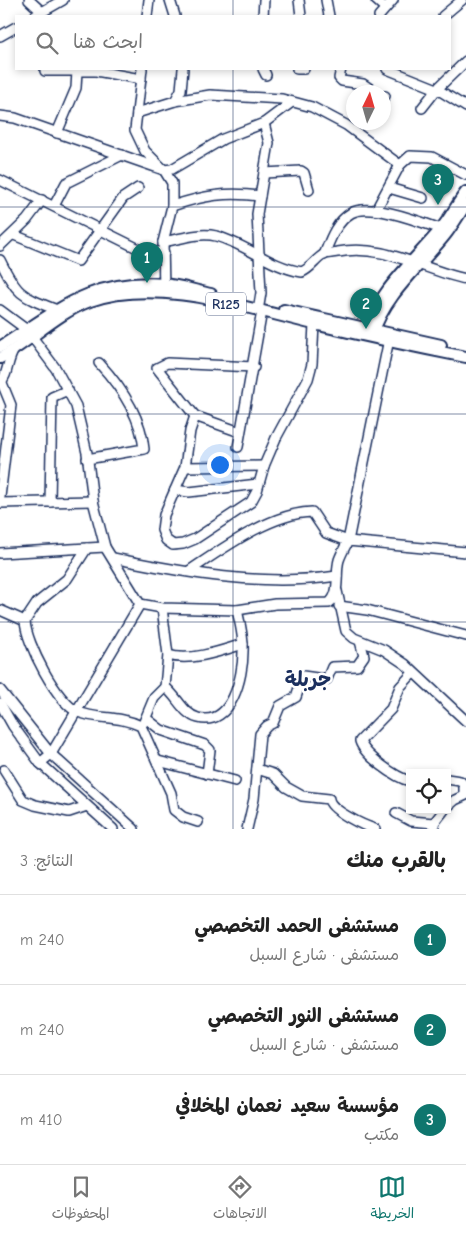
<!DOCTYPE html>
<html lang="ar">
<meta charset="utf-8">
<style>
body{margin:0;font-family:"Comic Neue","Playpen Sans Arabic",sans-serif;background:#f2f2f2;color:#222;direction:rtl}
.controls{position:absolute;right:15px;bottom:15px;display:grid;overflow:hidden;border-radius:0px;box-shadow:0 2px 8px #0003}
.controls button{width:45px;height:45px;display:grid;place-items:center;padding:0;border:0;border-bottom:1px solid #e0e0e0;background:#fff;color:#222;font:25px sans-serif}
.compass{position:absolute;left:346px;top:85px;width:45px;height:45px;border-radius:50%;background:#fff;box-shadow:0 2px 8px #0003;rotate:5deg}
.you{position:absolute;left:219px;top:464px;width:18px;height:18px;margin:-12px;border:4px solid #fff;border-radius:50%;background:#1a73e8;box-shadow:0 0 0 8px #1a73e833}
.badge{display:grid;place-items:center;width:32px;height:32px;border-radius:50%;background:#0f766e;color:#fff;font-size:16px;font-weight:700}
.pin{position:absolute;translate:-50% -41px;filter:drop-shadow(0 1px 2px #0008)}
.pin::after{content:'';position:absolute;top:26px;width:18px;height:15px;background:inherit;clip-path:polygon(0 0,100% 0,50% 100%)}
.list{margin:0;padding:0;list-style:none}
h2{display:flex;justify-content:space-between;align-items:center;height:65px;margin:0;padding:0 20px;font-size:21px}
h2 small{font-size:16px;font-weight:400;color:#767676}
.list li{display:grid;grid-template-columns:32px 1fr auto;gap:15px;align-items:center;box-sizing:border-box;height:90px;padding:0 20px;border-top:1px solid #e0e0e0}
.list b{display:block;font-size:19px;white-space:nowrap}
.list p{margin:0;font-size:16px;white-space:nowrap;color:#767676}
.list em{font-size:16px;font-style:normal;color:#767676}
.icon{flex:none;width:28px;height:28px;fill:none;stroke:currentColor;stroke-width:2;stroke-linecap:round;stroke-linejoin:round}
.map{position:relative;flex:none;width:466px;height:829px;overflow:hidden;direction:ltr}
.search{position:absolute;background:#fff;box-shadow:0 2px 8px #0003;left:15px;right:15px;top:15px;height:55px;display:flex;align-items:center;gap:12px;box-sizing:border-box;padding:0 18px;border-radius:0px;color:#767676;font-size:19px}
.sheet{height:335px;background:#fff}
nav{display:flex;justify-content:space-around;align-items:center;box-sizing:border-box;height:70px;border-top:1px solid #e0e0e0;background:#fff;font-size:14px;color:#767676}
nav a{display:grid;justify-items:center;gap:2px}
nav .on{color:#0f766e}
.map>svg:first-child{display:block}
</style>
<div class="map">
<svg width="466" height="829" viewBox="0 0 466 829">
<rect width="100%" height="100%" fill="#fff"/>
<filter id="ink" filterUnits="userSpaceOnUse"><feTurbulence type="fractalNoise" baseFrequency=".02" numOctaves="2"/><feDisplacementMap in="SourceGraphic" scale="10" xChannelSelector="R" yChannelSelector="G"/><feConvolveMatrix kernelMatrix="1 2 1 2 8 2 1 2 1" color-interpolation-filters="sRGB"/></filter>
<g filter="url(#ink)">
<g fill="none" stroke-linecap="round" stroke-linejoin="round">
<g stroke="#1b2f5e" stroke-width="12">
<g id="minor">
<polyline points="29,0 42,12"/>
<polyline points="170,0 175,16"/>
<polyline points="299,0 301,16"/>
<polyline points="326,0 329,16"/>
<polyline points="376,0 385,8"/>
<polyline points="35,16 63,0"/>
<polyline points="147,16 149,0"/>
<polyline points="263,16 264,0"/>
<polyline points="379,16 393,0"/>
<polyline points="443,16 462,0"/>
<polyline points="0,36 16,27"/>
<polyline points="142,69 135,130 145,151 164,170 172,183 172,206 163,242 164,289"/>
<polyline points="263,69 266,75"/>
<polyline points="297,69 304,69"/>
<polyline points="341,69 339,78 342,81 363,84 375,92"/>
<polyline points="387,69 437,89 466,107"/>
<polyline points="45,71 96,71 141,79"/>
<polyline points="384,96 385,96"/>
<polyline points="175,101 210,95 282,99 312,107 346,125 400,165"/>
<polyline points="422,108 437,89 466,61"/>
<polyline points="137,113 175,101 181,90 183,69"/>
<polyline points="0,116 15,118 164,170 172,169 223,139 264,123 292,102"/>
<polyline points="57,133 76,88 77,71"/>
<polyline points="264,173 301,171 304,173 309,190"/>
<polyline points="0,180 141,250 164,253"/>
<polyline points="389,188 423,198"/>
<polyline points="54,206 66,183 122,155"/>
<path d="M172,206C205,195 226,192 260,196"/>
<polyline points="376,210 400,165 410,156 432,157 466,175"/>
<polyline points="14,235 78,261 123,198 138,188"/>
<path d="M163,242C180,239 199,232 216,236C246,244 270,267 302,272C311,268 315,260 323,255C327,253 334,253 338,252C383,243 423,270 466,279"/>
<polyline points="0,246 27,220 42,200"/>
<path d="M324,255C330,240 336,222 351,213C370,202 421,222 441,229"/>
<path d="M0,260C17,295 21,296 57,310"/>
<polyline points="259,305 261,293 257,214 269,143 264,123"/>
<path d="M0,310L27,330L56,369L76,406L87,453L93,501L105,547L140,604L162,608L237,610L275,604L329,603C341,594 335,573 339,560C341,554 345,547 348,541L466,552"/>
<path d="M0,383C8,376 7,360 14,350"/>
<polyline points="195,416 157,368 167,363 254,367"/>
<polyline points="240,432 195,416 190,431 185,467 264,466"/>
<polyline points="238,447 262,311"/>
<path d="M87,459L144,449C141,416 121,387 99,363"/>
<polyline points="185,467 164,515 162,530 166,540 173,545 183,544 195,539 251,502 257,491 264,466 276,438 308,379 312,364 314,324"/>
<polyline points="175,490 189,492 258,484"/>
<polyline points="0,497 11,405 2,383"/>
<polyline points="50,502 52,397 68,390"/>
<polyline points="0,503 93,501"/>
<polyline points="0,553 105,547"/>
<path d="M113,558C186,573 262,587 337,576"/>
<path d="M189,571C222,549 271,513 312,512L326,533L348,541L390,334"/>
<polyline points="337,591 346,631 354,638 384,650 405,664 466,721"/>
<polyline points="339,606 367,610 466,636"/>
<path d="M162,608L168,655L165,687C177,696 183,714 198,718C232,727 243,676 243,652C244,638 240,623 237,610"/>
<path d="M0,610L25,621C26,643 57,703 78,712C98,720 118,715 141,726L171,793L174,810L183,817L198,822"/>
<polyline points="25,621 37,603 67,579 87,548"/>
<path d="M168,655C190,662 221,651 243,644"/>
<polyline points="0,690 51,754 134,829"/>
<polyline points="0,703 13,726 40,763 113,829"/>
<polyline points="147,719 161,730 205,745 210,750 207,774"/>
<polyline points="144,722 154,698 165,687"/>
<polyline points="158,761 235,781"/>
<polyline points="40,763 51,754 140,604"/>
<path d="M257,769L273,774L286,787L302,796L329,799C330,810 364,826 375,829"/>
<polyline points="4,770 23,800 35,805 69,812 87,806"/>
<polyline points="447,779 460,781 464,785 464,795"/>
<path d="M410,781C396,778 364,755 360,741L391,709L400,687L413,673"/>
<polyline points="447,807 455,800 466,795"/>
<polyline points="396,813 411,821 434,823"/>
<polyline points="247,829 254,799 260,734 267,726 273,723 280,706 296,697 303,676 324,679 327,679 332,667 357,666 364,656 360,641"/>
<polyline points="434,829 434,823 444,810"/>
</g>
</g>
<g stroke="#1b2f5e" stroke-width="14">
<g id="major">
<polyline points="284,310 441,345"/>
<path d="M365,332C377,293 414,261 440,230C450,218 457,204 466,192"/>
<path d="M373,334C385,294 421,266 446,234C453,225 459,214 466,205"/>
<path d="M0,347C56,312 91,278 163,284C179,285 196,291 211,294"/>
<path d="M0,358C31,341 57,313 90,301C157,277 246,308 314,324C364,336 415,347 466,357"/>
</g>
</g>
<use href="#minor" stroke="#fff" stroke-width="9"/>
<use href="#major" stroke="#fff" stroke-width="10"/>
</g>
</g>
<path fill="none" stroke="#1b2f5e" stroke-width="1" stroke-opacity="0.55" d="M233,0V16M233,69V829M0,207H466M0,414H466M0,622H466"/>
<g text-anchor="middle" stroke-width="5" stroke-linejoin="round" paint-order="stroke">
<rect fill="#fff" stroke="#5f6d8e" stroke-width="1" x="206" y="292.5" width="40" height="23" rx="4"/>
<g font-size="14" font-weight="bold" fill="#1b2f5e">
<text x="226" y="309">R125</text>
</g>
<g font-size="20" font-weight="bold" fill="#1b2f5e" stroke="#fff">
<text x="308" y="686">جربلة</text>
</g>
</g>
</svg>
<div class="controls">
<button><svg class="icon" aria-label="locate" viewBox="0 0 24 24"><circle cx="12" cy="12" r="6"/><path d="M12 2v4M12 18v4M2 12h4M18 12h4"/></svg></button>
</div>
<svg class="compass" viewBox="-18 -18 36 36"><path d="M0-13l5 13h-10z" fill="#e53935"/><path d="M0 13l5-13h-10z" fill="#767676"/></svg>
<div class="you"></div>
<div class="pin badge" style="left:147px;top:283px">1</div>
<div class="pin badge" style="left:366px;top:329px">2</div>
<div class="pin badge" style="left:438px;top:205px">3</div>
<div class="search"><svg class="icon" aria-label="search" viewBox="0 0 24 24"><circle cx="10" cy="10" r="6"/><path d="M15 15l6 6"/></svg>ابحث هنا</div>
</div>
<section class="sheet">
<h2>بالقرب منك<small>النتائج: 3</small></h2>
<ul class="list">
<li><span class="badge">1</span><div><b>مستشفى الحمد التخصصي</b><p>مستشفى · شارع السبل</p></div><em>240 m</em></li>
<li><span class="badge">2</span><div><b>مستشفى النور التخصصي</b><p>مستشفى · شارع السبل</p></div><em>240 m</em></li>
<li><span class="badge">3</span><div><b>مؤسسة سعيد نعمان المخلافي</b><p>مكتب</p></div><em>410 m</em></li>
</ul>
</section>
<nav>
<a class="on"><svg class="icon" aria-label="map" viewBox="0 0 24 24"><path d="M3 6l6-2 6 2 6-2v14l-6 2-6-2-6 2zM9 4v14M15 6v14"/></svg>الخريطة</a>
<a><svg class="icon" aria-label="directions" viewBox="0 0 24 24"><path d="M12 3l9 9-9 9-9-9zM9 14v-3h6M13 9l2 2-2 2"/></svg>الاتجاهات</a>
<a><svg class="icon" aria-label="saved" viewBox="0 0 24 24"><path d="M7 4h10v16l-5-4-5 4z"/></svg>المحفوظات</a>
</nav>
